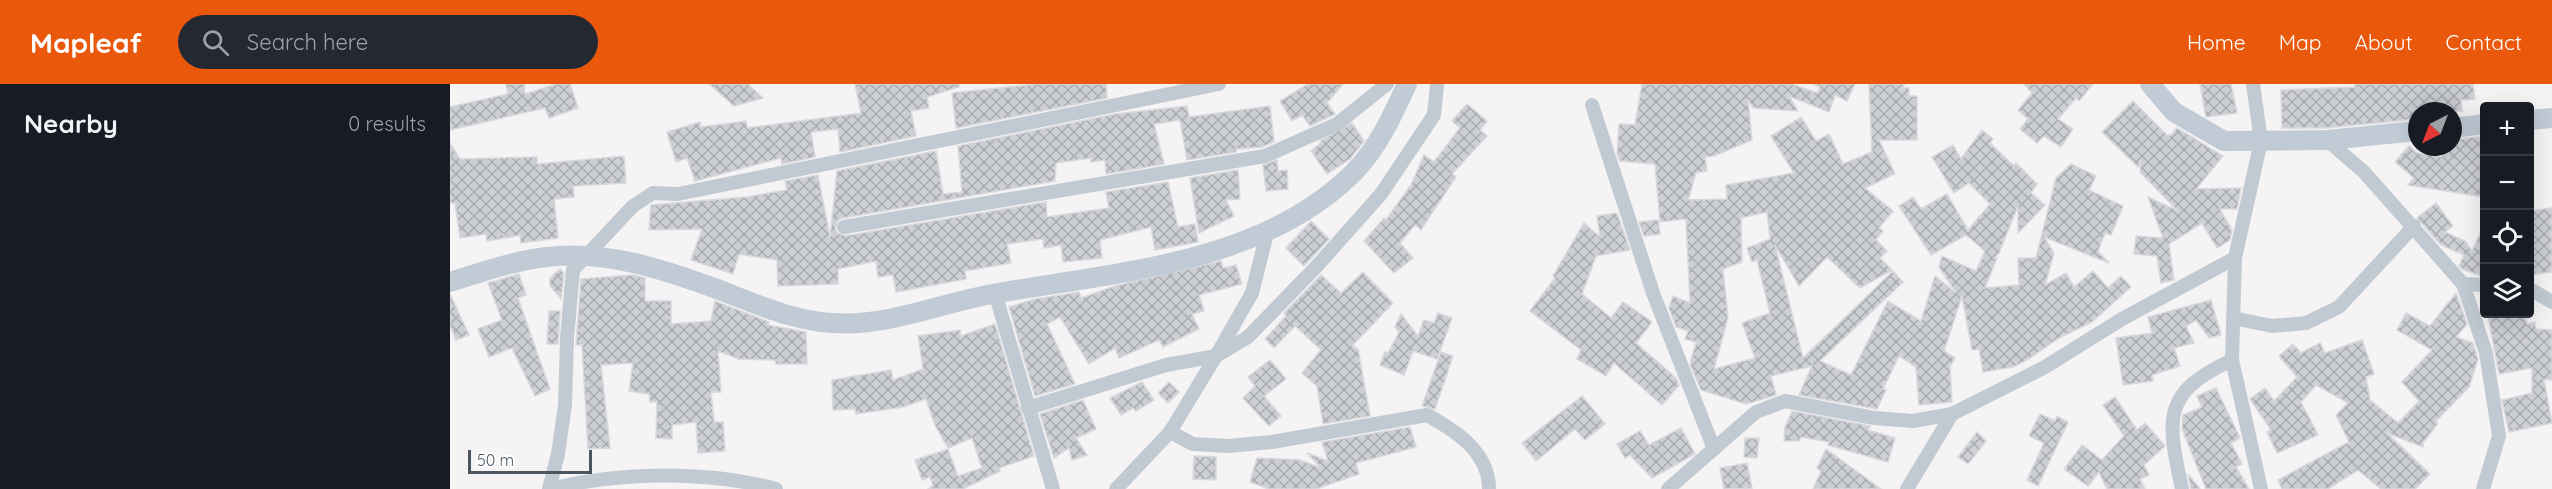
<!DOCTYPE html>
<meta charset="utf-8">
<style>
body{margin:0;font-family:Quicksand,sans-serif;background:#242831;color:#f1f3f6}
.controls{position:absolute;right:18px;top:18px;display:grid;overflow:hidden;border-radius:6px;box-shadow:0 6px 24px #0002}
.controls button{width:54px;height:54px;display:grid;place-items:center;padding:0;border:0;border-bottom:2px solid #363941;background:#171b24;color:#f1f3f6;font:30px sans-serif}
.compass{position:absolute;left:1958px;top:18px;width:54px;height:54px;border-radius:50%;background:#171b24;box-shadow:0 6px 24px #0002;rotate:222deg}
.scale{position:absolute;left:18px;bottom:15px;width:124px;box-sizing:border-box;padding-left:6px;border:3px solid #4a5661;border-top:0;font-size:16px;line-height:21px;white-space:nowrap;color:#4a5661;-webkit-text-stroke:4px #fff;paint-order:stroke}
.list{margin:0;padding:0;list-style:none}
h2{display:flex;justify-content:space-between;align-items:center;height:78px;margin:0;padding:0 24px;font-size:26px}
h2 small{font-size:20px;font-weight:400;color:#9ea1a6}
.icon{flex:none;width:33px;height:33px;fill:none;stroke:currentColor;stroke-width:2;stroke-linecap:round;stroke-linejoin:round}
.map{position:relative;flex:none;width:2102px;height:405px;overflow:hidden}
header{display:flex;align-items:center;gap:36px;box-sizing:border-box;height:84px;padding:0 30px;background:#ea580c;color:#fff}
header strong{font-size:28px}
nav{display:flex;gap:33px;margin-inline-start:auto;font-size:21px}
.search{width:420px;height:54px;background:#242831;display:flex;align-items:center;gap:15px;box-sizing:border-box;padding:0 21px;border-radius:33px;color:#9ea1a6;font-size:22px}
main{display:flex}
aside{flex:1;background:#171b24}
.map>svg:first-child{display:block}
</style>
<header>
<strong>Mapleaf</strong>
<div class="search"><svg class="icon" aria-label="search" viewBox="0 0 24 24"><circle cx="10" cy="10" r="6"/><path d="M15 15l6 6"/></svg>Search here</div>
<nav><a>Home</a><a>Map</a><a>About</a><a>Contact</a></nav>
</header>
<main>
<aside>
<h2>Nearby<small>0 results</small></h2>
<ul class="list">
</ul>
</aside>
<div class="map">
<svg width="2102" height="405" viewBox="0 0 2102 405">
<defs>
<pattern id="building-cross-hatch" width="8" height="8" patternUnits="userSpaceOnUse" patternTransform="scale(1.5)"><rect width="8" height="8" fill="#cdcfd5"/><path d="M0 0l8 8M0 8l8-8" fill="none" stroke="#a8abb0"/></pattern>
</defs>
<rect width="100%" height="100%" fill="#f5f3f3"/>
<g fill="url(#building-cross-hatch)" stroke="#d7d9de" stroke-width="1.5" fill-rule="evenodd">
<polygon points="56,0 74,0 75,10 106,0 120,0 128,24 99,34 95,24 0,46 0,23 58,10"/>
<polygon points="259,0 298,0 313,14 284,22"/>
<polygon points="405,0 509,0 509,3 477,13 479,24 461,27 466,52 390,68 388,45 361,48 365,73 332,80 331,74 245,97 237,74 226,78 217,48 250,38 251,43 296,37 297,44 411,29"/>
<polygon points="588,0 656,0 657,14 506,44 502,9"/>
<polygon points="858,0 893,0 877,19 885,30 860,42 852,31 842,37 830,17"/>
<path d="M1192,0H1342L1367,9L1370,3L1363,0H1405L1397,17L1385,11L1379,28L1339,12L1348,27L1303,24L1298,15L1302,56L1264,72L1255,73L1257,87L1246,89L1238,116L1277,115L1276,101L1344,89L1321,52L1351,33L1366,57L1379,50L1393,80L1422,68L1419,0H1454L1453,4H1459V12H1467V56H1429L1445,90L1415,104L1443,127L1429,144L1433,147L1426,156L1437,167L1430,174L1442,186L1410,204L1377,173L1349,202L1325,161L1353,274L1443,187L1453,198L1370,277L1401,291L1438,217L1471,237L1485,192L1506,209L1489,183L1492,172L1526,187L1535,167L1516,151L1481,171L1449,122L1463,113L1471,125L1497,110L1518,146L1540,120L1519,99L1504,109L1482,73L1503,61L1511,75L1532,46L1543,55L1540,59L1564,82L1566,79L1587,100L1581,109L1595,121L1568,149V122L1549,169L1544,174H1547L1535,204L1569,201L1568,174H1586L1606,94L1621,80L1646,92L1639,106L1673,122L1661,151L1655,149L1648,167L1659,179L1594,153L1604,169L1595,201L1616,189L1624,203L1643,187L1658,204L1671,192L1681,203L1642,238L1609,254L1577,276L1563,283L1533,288L1529,265L1522,266L1512,212L1494,267L1505,274L1500,283L1502,318L1469,321L1466,283L1449,272L1433,305L1436,306L1427,325L1349,311L1362,282L1321,292L1326,311L1296,320L1251,306L1240,280L1246,258L1235,255L1238,247L1226,243L1219,224L1223,212L1240,219L1236,135L1210,138L1205,80L1170,77L1167,70L1169,40L1185,41ZM1317,128L1320,155L1297,164L1302,178L1307,176L1320,229L1292,239L1305,274L1264,285L1278,234L1273,185L1292,178L1291,134Z"/>
<polygon points="1574,0 1643,0 1629,17 1626,14 1608,35 1623,45 1611,63 1594,52 1587,59 1570,45 1578,35 1568,26 1582,9"/>
<polygon points="1750,0 1781,0 1787,29 1756,33"/>
<polygon points="1905,0 2023,0 2025,15 2011,16 2012,27 1965,27 1966,35 1876,44 1832,44 1831,6 1905,3"/>
<polygon points="1683,17 1717,51 1721,51 1727,44 1773,72 1746,105 1791,104 1787,125 1770,125 1782,146 1780,156 1767,164 1752,139 1719,160 1724,196 1711,199 1707,172 1684,170 1686,152 1713,154 1698,113 1728,127 1690,88 1691,76 1688,83 1652,48"/>
<polygon points="1017,20 1037,37 1030,46 1037,52 1002,90 1006,93 971,146 965,141 950,159 963,174 944,189 914,157 934,134 936,136 961,101 974,71 984,78 1010,44 1002,37"/>
<polygon points="737,22 739,33 820,22 824,58 812,63 786,65 786,68 737,76 730,36 704,40 714,80 656,90 655,76 641,78 641,74 606,79 605,97 393,134 388,136 385,144 387,149 395,152 596,118 597,133 659,124 656,108 718,98 728,143 745,140 748,158 705,166 701,143 650,156 652,174 613,178 611,161 594,164 593,155 557,160 561,179 515,187 516,195 446,208 443,191 428,193 426,177 388,185 388,200 328,202 327,176 289,170 283,190 241,176 252,145 199,146 201,121 296,113 337,106 335,97 368,91 380,153 387,87 486,67 493,110 512,108 508,62 665,30"/>
<polygon points="902,39 914,57 900,75 877,90 861,67 871,59 870,57"/>
<polygon points="2026,53 2034,54 2034,113 1958,101 1964,94 1945,78 1959,62 1966,69 1992,73 1994,63 2003,63 2003,56"/>
<polygon points="0,59 10,75 87,73 87,80 174,72 176,99 123,102 124,113 104,115 108,154 71,159 70,151 57,154 53,150 55,154 37,157 36,150 10,154 5,119 0,119"/>
<polygon points="827,76 828,87 837,86 838,105 816,107 813,81"/>
<polygon points="788,86 790,115 776,116 784,132 749,149 740,94"/>
<polygon points="1986,119 2003,142 1995,148 2015,157 2022,167 2034,141 2034,186 2032,192 2012,185 2009,182 2014,171 1991,161 1967,134"/>
<polygon points="2102,124 2102,188 2079,191 2079,127"/>
<polygon points="1167,129 1180,166 1146,172 1132,210 1161,234 1173,218 1202,238 1186,259 1226,294 1229,301 1212,321 1164,279 1156,292 1127,275 1131,266 1080,227 1105,194 1103,192 1134,139 1150,153 1147,132"/>
<polygon points="1208,136 1210,150 1194,152 1189,138"/>
<polygon points="861,137 879,155 854,182 836,164"/>
<polygon points="771,177 773,184 786,181 792,200 749,211 754,227 742,230 749,245 713,263 709,256 669,274 665,264 639,280 610,233 597,240 625,300 585,312 559,223 585,215 629,208 631,214 665,202"/>
<polygon points="110,185 114,189 111,215 100,202 100,194"/>
<polygon points="913,188 943,219 902,262 908,265 920,332 873,340 867,302 852,289 871,266 845,242 824,264 815,255 836,232 834,229 871,191 891,209"/>
<polygon points="69,190 76,211 68,214 100,305 85,312 62,264 39,273 28,245 52,236 38,199"/>
<polygon points="183,191 195,194 195,217 221,217 221,240 261,237 265,217 319,238 318,241 356,248 357,280 326,280 325,276 289,275 268,267 271,308 261,308 264,338 273,338 275,367 248,369 246,338 222,341 222,355 206,354 207,318 200,318 199,310 179,307 183,279 151,281 160,364 138,365 132,261 126,261 131,195"/>
<polygon points="2006,209 2017,240 2006,253 2023,259 2028,275 2019,303 1986,337 1988,339 1973,359 1973,363 1937,349 1980,390 1965,405 1931,405 1908,386 1878,405 1832,405 1828,396 1899,358 1886,331 1898,319 1866,301 1851,318 1868,351 1827,369 1817,348 1821,346 1800,315 1815,304 1824,317 1847,293 1829,272 1843,260 1851,269 1870,259 1875,269 1912,256 1924,290 1916,293 1920,316 1948,339 1969,317 1952,298 1982,266 1947,246 1956,229 1980,242"/>
<polygon points="0,210 19,251 6,256 0,241"/>
<polygon points="1761,216 1771,251 1759,254 1746,236 1736,242 1744,259 1724,264 1730,282 1702,291 1703,297 1673,301 1666,254 1702,249 1698,233"/>
<polygon points="99,227 110,227 108,260 97,260"/>
<polygon points="988,229 1002,234 987,275 963,267 954,291 930,281 935,268 938,269 949,248 945,243 951,230 968,252 974,236 984,239"/>
<polygon points="2053,230 2075,230 2077,240 2085,238 2086,245 2102,246 2102,296 2094,295 2102,339 2059,348 2052,316 2082,309 2082,284 2049,290 2038,232"/>
<polygon points="545,240 584,372 549,384 550,387 513,405 478,405 483,401 480,393 472,396 465,376 498,365 508,392 532,384 522,354 498,364 485,341 476,315 453,323 406,330 405,325 383,326 382,296 441,286 443,296 473,285 468,252 510,246 511,252"/>
<polygon points="991,268 1003,272 985,325 972,322"/>
<polygon points="820,276 836,295 814,312 831,332 819,342 793,314 805,302 798,293"/>
<polygon points="692,298 704,316 686,327 683,324 671,331 660,314"/>
<polygon points="719,298 729,308 718,319 708,309"/>
<polygon points="1766,304 1790,354 1781,359 1792,380 1786,383 1799,405 1756,405 1732,345 1733,331 1752,323 1747,312"/>
<polygon points="1132,312 1155,340 1135,356 1125,345 1086,377 1072,359"/>
<polygon points="1665,313 1687,346 1695,339 1715,362 1694,381 1699,391 1690,395 1695,405 1657,405 1649,388 1638,402 1614,385 1632,361 1652,376 1674,352 1653,321"/>
<polygon points="633,316 646,345 626,354 637,371 622,376 619,364 604,374 590,330"/>
<polygon points="1342,327 1420,342 1418,346 1445,354 1438,378 1378,361 1379,358 1351,353 1349,357 1334,357 1335,343"/>
<polygon points="1590,330 1605,337 1607,332 1618,338 1588,402 1577,396 1594,359 1579,352"/>
<polygon points="960,343 966,363 906,379 909,390 866,405 819,405 800,398 807,374 850,376 871,384 857,369 878,377 872,358"/>
<polygon points="1231,344 1245,370 1202,394 1180,371 1175,374 1167,360 1190,347 1199,361"/>
<polygon points="1527,348 1536,357 1518,380 1508,373"/>
<polygon points="1295,354 1309,354 1307,374 1294,373"/>
<polygon points="1376,365 1431,405 1363,405 1371,387 1367,384"/>
<polygon points="744,372 766,373 766,396 743,395"/>
<polygon points="1297,379 1302,404 1274,405 1270,384"/>
<polygon points="1738,390 1750,405 1741,405"/>
</g>
<g fill="none" stroke-linecap="round" stroke-linejoin="round">
<g stroke="#c1cad2" stroke-width="14">
<polyline points="1803,0 1811,57 1785,174 1782,276 1811,405"/>
<polyline points="1142,21 1203,209 1264,365"/>
<polyline points="1877,56 1914,88 2013,200 2036,269 2049,352 2033,405"/>
<polyline points="394,143 815,72 887,40 937,0"/>
<polyline points="2013,200 2034,201"/>
<polyline points="2080,205 2102,218"/>
<polyline points="545,209 603,405"/>
<polyline points="1783,234 1822,242 1856,239 1889,223 1964,142"/>
<polyline points="578,324 716,281 766,272 798,253 866,183 931,110 984,31 987,0"/>
<path d="M720,348L743,360L778,362L822,358L977,331C1006,347 1039,368 1039,405"/>
<path d="M326,405C256,386 169,388 99,405L108,370L115,321L117,254L123,186L183,122L203,109L228,110L769,0"/>
<polyline points="666,405 720,348 766,272 802,209 817,149"/>
<polyline points="1218,405 1306,328 1335,317 1424,334 1463,337 1502,330 1595,283 1672,235 1785,174"/>
<polyline points="1457,405 1502,330"/>
<path d="M1732,405C1717,335 1711,309 1782,276"/>
</g>
<g stroke="#c1cbd6" stroke-width="20">
<polyline points="1700,0 1724,28 1774,57 1877,56 1967,47"/>
<polyline points="2080,36 2102,34"/>
<polyline points="2003,44 2034,40"/>
<path d="M0,198C32,188 63,177 97,173C155,166 213,185 267,205C304,219 342,237 383,239C438,243 493,218 548,209C668,188 816,179 906,86C928,63 944,29 957,0"/>
</g>
</g>
</svg>
<div class="controls">
<button>+</button>
<button>−</button>
<button><svg class="icon" aria-label="locate" viewBox="0 0 24 24"><circle cx="12" cy="12" r="6"/><path d="M12 2v4M12 18v4M2 12h4M18 12h4"/></svg></button>
<button><svg class="icon" aria-label="layers" viewBox="0 0 24 24"><path d="M12 4l9 5-9 5-9-5zM3 14l9 5 9-5"/></svg></button>
</div>
<svg class="compass" viewBox="-18 -18 36 36"><path d="M0-13l5 13h-10z" fill="#e53935"/><path d="M0 13l5-13h-10z" fill="#9ea1a6"/></svg>
<div class="scale">50 m</div>
</div>
</main>
